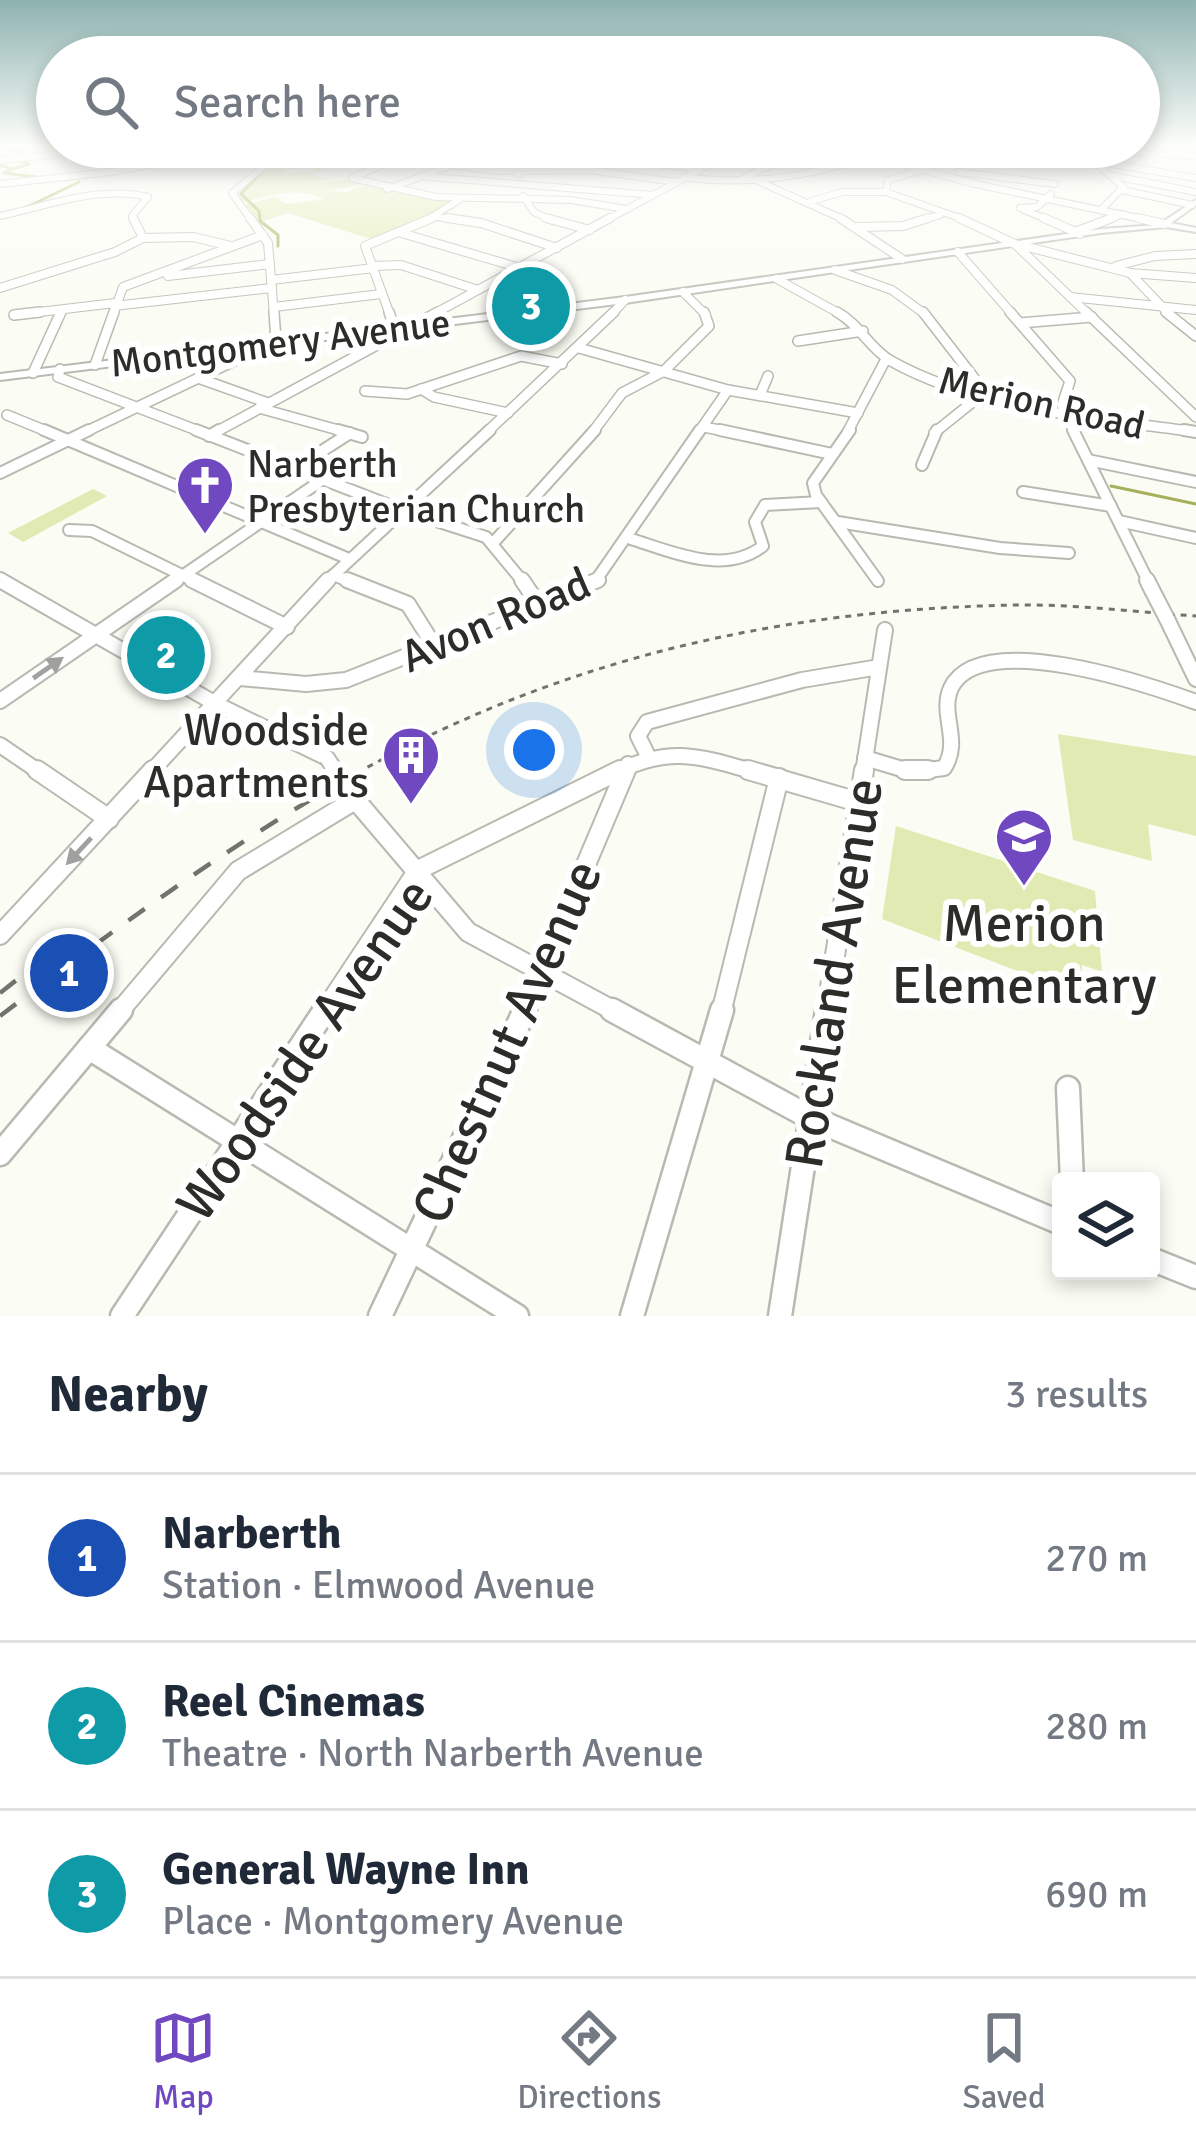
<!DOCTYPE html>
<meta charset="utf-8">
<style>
body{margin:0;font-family:Signika,sans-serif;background:#f2f2f3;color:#1f2937}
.controls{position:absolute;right:36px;bottom:36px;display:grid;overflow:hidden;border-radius:12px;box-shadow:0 6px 18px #0003}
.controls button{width:108px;height:108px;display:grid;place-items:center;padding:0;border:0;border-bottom:3px solid #e0e1e3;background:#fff;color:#1f2937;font:60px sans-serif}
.you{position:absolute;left:534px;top:750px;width:42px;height:42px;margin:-30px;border:9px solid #fff;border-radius:50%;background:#1a73e8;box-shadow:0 0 0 18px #1a73e833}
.badge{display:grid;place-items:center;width:78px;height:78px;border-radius:50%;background:#7049c1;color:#fff;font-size:39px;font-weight:700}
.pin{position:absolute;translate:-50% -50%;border:6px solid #fff;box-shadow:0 3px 12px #0006}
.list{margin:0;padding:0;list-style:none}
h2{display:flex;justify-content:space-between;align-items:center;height:156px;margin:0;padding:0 48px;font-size:51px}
h2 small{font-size:39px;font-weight:400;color:#747a83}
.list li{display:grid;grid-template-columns:78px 1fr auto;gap:36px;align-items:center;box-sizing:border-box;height:168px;padding:0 48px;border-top:3px solid #e0e1e3}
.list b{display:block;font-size:45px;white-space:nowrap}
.list p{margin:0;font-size:39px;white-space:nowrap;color:#747a83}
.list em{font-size:39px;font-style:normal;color:#747a83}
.icon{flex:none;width:66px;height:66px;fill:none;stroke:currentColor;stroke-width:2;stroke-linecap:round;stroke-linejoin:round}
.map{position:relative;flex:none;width:1196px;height:1316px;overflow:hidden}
.search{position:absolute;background:#fff;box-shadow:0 6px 18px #0003;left:36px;right:36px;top:36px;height:132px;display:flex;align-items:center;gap:30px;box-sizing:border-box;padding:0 42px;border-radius:66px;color:#747a83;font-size:45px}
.sheet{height:660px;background:#fff}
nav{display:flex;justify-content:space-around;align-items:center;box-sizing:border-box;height:168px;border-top:3px solid #e0e1e3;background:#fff;font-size:33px;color:#747a83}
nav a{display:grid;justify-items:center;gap:6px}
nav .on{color:#7049c1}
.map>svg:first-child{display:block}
</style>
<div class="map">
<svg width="1196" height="1316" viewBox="0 0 1196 1316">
<rect width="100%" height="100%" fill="#fbfcf3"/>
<g fill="#e2eab3">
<path d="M333,147L325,155L348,153L334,151L336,147C363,150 388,145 415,150L390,151L393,154L374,155L385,158L350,162L373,167L368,169L335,164L312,175L332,179L300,184L352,179L364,184L327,191L346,192L366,185L455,201L437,216L371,239L288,213L260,222L245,205L275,197L286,204L324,199C296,186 271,195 242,203L236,195L268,165L280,166L288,173L314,172L312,166L288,167L292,159Z"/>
<polygon points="93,489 107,496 23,542 8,533"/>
<polygon points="1058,734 1196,756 1196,836 1148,824 1152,861 1073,840"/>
<polygon points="896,826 1095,891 1102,972 1082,965 1082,996 882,919"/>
</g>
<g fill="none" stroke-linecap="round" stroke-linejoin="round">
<g stroke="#a6af5b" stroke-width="3">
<polyline points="0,148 21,151 19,156"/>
<polyline points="278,158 300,147"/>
<polyline points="0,165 12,169 4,173 37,177"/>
<polyline points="164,165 190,160"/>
<polyline points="13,169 29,164 17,160"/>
<polyline points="264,170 241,194 259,211 260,221 278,235 278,246"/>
<polyline points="64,180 95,176"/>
<polyline points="25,208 79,182"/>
<polyline points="1111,486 1196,504"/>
</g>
<g stroke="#b8bab1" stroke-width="8">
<g id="minor-far6">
<polyline points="422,147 352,178 436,197 571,200 626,209"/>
<polyline points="475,147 510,162 519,175"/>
<polyline points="535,147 698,169"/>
<polyline points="633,147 720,156"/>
<polyline points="840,147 971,183 1152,221"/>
<polyline points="1011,147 1065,153"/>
<polyline points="1073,147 1196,156"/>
<polyline points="970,153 1061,164"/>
<polyline points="1064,156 1196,178"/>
<polyline points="0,160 131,147"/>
<polyline points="1093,160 1123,187 1102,209"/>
<polyline points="900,164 913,160 922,147"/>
<polyline points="452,165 497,171 590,170 676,182"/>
<polyline points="922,170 888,180 886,192 968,221"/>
<polyline points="959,172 1055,184"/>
<polyline points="420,176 653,195"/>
<polyline points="1114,176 1196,192"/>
<path d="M684,177C744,186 809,177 866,157"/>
<polyline points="743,178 789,157 838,163"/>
<polyline points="758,181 847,221"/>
<polyline points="0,184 110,172 248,147"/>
<polyline points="387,189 500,147"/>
<polyline points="1122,190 1192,205"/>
<polyline points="523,196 534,212 553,221"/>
<polyline points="811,201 843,192 886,192"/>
<polyline points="1020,208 1037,207 1051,194"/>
<polyline points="1024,210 1051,221"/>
<path d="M0,216C47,206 99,185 148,197L132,216L135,221"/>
<polyline points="436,217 469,221"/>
<polyline points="252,221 232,193 287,147"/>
<polyline points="425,221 459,200"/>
<polyline points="605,221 742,147"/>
<polyline points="918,221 940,215"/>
<polyline points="1104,221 1124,214"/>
</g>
</g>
<g stroke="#b8bab1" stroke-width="10">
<g id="minor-far5">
<polyline points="133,218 143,238 193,237 231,246"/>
<polyline points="250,218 268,243 274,315"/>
<polyline points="447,218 481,223 557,248"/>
<polyline points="546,218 590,230"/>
<polyline points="840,218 902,259"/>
<polyline points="959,218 1015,244 1089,315"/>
<polyline points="1044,218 1080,234"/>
<polyline points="1138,218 1164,224"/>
<polyline points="858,227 903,226 928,218"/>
<polyline points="398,232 520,268"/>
<polyline points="1075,232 1112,218"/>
<polyline points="1020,245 1130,273 1170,315"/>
<polyline points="958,252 1013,315"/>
<polyline points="373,266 401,265 478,290"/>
<polyline points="1116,266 1155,256 1196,254"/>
<polyline points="835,270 892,290 926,315"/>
<polyline points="1130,273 1196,278"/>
<polyline points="168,276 270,264"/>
<polyline points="777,279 842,315"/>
<polyline points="271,280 374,268"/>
<polyline points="0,288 115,252 143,238"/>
<polyline points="683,292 706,315"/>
<polyline points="1070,297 1196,310"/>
<polyline points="114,306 272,288"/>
<polyline points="274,307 381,294"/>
<polyline points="14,315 115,303"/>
<polyline points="60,315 62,310"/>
<polyline points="113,315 123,287 263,235"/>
<polyline points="390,315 365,246 432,218"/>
<polyline points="432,315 610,218"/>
<polyline points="611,315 625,300"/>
</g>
</g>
<g stroke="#b8bab1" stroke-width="12">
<g id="minor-far4">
<polyline points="389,312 394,327"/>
<path d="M837,312C859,324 870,349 891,361C981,411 1096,418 1196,432"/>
<polyline points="923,312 985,392 934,433"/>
<polyline points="1010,312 1070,381 1062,405 1075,433"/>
<polyline points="1086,312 1196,417"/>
<polyline points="1166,312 1196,336"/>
<polyline points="14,315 40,312"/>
<polyline points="1020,323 1092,317"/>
<polyline points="798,341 863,331"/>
<polyline points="579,348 728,390 858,413"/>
<polyline points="95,365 114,312"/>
<polyline points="60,369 58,377 204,433"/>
<polyline points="33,373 61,312"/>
<polyline points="198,378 268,403"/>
<polyline points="421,389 434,397 508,413"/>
<polyline points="365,391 407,394 521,356 562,364"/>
<polyline points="760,395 768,376"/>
<polyline points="259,408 349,433"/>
<polyline points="7,415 51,433"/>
<polyline points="704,427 734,433"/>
<polyline points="83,433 276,341 274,312"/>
<polyline points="214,433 438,312"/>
<polyline points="486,433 614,312"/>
<polyline points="592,433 622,393 664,371 709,326 704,312"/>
<polyline points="698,433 728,390"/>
<polyline points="847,433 886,359"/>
</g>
</g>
<g stroke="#b8bab1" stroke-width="14">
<g id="minor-far3">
<polyline points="44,430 349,559"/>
<polyline points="196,430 402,510 486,537 524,583"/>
<polyline points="338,430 362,437"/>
<polyline points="720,430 832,454"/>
<polyline points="850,430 813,483 816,495 878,581"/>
<polyline points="1073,430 1149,583"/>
<polyline points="1184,430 1196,432"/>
<polyline points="209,436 219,430"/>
<polyline points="1088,460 1196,482"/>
<polyline points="922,465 937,430"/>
<polyline points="294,469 350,433"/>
<polyline points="0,473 89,430"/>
<polyline points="1023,492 1111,506"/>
<polyline points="1119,521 1196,538"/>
<polyline points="838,522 1000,548 1069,553"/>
<polyline points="69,530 92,531 198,583"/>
<path d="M631,539C673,552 724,576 763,546L755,522L765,505L821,502"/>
<polyline points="494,542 595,430"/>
<polyline points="333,575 354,583"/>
<polyline points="0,580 6,583"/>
<polyline points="172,583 322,480"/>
<polyline points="325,583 490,430"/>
<polyline points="594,583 700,430"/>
</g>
</g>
<g stroke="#b8bab1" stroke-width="18">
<g id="minor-far2">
<polyline points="0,580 216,704 327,758"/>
<polyline points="192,580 287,627"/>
<polyline points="347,580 408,604 433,644"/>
<polyline points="522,580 539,605"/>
<polyline points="1147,580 1152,590"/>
<polyline points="1167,619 1196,679"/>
<polyline points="240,678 306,684 346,680 598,580"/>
<polyline points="0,701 176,580"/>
<polyline points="0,745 41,773"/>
<polyline points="648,756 638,736 647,722 802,680 879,667"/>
<path d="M865,758L912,772L944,768C962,741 939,714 951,688C980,627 1149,685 1196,702"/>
<polyline points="150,773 328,580"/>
<path d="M614,773C671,745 699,756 758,773"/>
<polyline points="624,773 628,764"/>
<polyline points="863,773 885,630"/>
</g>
</g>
<g stroke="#b8bab1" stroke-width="22">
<g id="minor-far1">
<polyline points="37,770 109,819"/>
<polyline points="748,770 858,802"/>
<polyline points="905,770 928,770"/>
<polyline points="348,791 468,932 618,1013"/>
<polyline points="0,935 153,770"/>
<polyline points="118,1013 238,871 355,800"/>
<polyline points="323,1013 418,870 620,770"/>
<polyline points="523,1013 626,770"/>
<polyline points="721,1013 779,778"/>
<polyline points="826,1013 864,770"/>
</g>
</g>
<g stroke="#b8bab1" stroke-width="27">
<g id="minor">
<polyline points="612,1010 811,1118 1061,1223"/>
<polyline points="89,1048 517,1316"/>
<polyline points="1068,1088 1072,1181"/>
<polyline points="0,1154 121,1010"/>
<polyline points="1151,1259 1196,1277"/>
<polyline points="122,1316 325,1010"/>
<polyline points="380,1316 525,1010"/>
<polyline points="632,1316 722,1010"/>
<polyline points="780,1316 827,1010"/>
</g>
</g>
<g stroke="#b8bab1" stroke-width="4">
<polygon id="major" points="1196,200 1196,205 1171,223 1196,228 1196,232 1166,227 1101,233 625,303 0,380 0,374 625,297 1101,229 1158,225"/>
</g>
<use href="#minor-far6" stroke="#fff" stroke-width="6"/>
<use href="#minor-far5" stroke="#fff" stroke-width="8"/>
<use href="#minor-far4" stroke="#fff" stroke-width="9"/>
<use href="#minor-far3" stroke="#fff" stroke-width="10"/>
<use href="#minor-far2" stroke="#fff" stroke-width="14"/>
<use href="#minor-far1" stroke="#fff" stroke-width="18"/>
<use href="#minor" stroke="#fff" stroke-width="22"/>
<use href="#major" fill="#fff" fill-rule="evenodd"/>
<path stroke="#73736e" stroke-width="3" stroke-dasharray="6 6" stroke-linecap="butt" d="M357,773C564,658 778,610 1013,605C1074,604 1136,612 1196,616"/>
<g stroke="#73736e" stroke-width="4.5" stroke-dasharray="20 20" stroke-linecap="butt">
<polyline points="0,993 47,956"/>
<path d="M0,1016C117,927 233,842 362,770"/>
</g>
<g stroke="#b8bab1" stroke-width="18" stroke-linecap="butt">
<g id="minor-bridge-far1">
<polyline points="1152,590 1167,619"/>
<polyline points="327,758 337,773"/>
</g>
</g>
<g stroke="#b8bab1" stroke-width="22" stroke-linecap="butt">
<polyline id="minor-bridge" points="335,770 348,791"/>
</g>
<use href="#minor-bridge-far1" stroke="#fff" stroke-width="14"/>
<use href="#minor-bridge" stroke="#fff" stroke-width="18"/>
</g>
<defs><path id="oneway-solid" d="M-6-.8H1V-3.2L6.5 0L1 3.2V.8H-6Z" transform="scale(3)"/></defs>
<g fill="#a0a09f">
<use href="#oneway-solid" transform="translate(48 668) rotate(-35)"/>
<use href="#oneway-solid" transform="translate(79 851) rotate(133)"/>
</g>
<linearGradient id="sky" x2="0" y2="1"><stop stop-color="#8db2b0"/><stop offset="0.44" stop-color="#fdfefa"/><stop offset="1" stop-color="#fdfefa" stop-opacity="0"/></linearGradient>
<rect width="1196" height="330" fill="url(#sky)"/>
<defs>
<g id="church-pin" transform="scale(3)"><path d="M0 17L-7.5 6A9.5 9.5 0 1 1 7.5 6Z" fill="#7049c1" stroke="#fff"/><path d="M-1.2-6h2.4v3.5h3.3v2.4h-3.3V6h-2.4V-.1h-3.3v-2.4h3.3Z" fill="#fff"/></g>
<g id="building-pin" transform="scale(3)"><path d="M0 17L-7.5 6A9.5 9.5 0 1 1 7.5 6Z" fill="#7049c1" stroke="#fff"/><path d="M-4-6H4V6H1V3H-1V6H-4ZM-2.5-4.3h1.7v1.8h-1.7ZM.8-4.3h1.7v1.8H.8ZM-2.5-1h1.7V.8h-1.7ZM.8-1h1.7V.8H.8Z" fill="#fff"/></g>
<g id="school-pin" transform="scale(3)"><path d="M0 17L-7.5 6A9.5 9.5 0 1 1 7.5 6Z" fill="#7049c1" stroke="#fff"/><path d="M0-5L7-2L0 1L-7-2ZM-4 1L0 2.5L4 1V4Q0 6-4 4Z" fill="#fff"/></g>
</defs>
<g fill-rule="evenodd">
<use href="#church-pin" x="205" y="485"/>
<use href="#building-pin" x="411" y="755"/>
<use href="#school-pin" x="1024" y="837"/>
</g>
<g text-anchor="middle" stroke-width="12" stroke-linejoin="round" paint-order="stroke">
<g font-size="39" fill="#2c2c29" stroke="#fff">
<text transform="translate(280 342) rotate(-7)" y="14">Montgomery Avenue</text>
<text transform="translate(1042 402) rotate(13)" y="14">Merion Road</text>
</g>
<g font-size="39" fill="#2c2c29" stroke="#fff" text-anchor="start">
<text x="247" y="477">Narberth<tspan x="247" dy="45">Presbyterian Church</tspan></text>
</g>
<g font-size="45" fill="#2c2c29" stroke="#fff">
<text transform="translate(495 619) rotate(-23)" y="16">Avon Road</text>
</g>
<g font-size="45" fill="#2c2c29" stroke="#fff" text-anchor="end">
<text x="369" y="745">Woodside<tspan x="369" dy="52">Apartments</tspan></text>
</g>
<g font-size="54" fill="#2c2c29" stroke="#fff">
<text x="1024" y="941">Merion<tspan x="1024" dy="62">Elementary</tspan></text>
</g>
<g font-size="54" fill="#2c2c29" stroke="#fff">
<text transform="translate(833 973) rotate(-81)" y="19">Rockland Avenue</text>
<text transform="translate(506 1041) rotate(-66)" y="19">Chestnut Avenue</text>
<text transform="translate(304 1049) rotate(-55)" y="19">Woodside Avenue</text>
</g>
</g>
</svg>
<div class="controls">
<button><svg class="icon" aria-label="layers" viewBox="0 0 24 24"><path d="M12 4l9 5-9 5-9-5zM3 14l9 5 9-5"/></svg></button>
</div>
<div class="you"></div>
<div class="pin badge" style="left:69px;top:973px;background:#1a4fb4">1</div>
<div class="pin badge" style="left:166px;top:655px;background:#0f9aa8">2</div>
<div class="pin badge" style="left:531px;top:306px;background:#0f9aa8">3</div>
<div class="search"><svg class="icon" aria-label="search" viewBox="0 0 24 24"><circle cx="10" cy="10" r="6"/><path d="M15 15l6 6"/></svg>Search here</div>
</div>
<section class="sheet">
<h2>Nearby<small>3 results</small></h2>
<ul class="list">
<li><span class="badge" style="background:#1a4fb4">1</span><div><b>Narberth</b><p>Station · Elmwood Avenue</p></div><em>270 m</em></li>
<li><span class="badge" style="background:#0f9aa8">2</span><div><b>Reel Cinemas</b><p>Theatre · North Narberth Avenue</p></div><em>280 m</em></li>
<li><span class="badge" style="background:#0f9aa8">3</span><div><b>General Wayne Inn</b><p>Place · Montgomery Avenue</p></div><em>690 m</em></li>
</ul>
</section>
<nav>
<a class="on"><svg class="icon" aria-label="map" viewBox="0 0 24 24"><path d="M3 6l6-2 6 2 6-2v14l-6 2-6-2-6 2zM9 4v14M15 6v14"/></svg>Map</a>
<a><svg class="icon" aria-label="directions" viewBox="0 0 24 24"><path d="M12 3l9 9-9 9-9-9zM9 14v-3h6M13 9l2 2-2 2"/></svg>Directions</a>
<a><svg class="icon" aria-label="saved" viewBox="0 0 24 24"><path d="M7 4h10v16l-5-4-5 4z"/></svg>Saved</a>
</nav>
